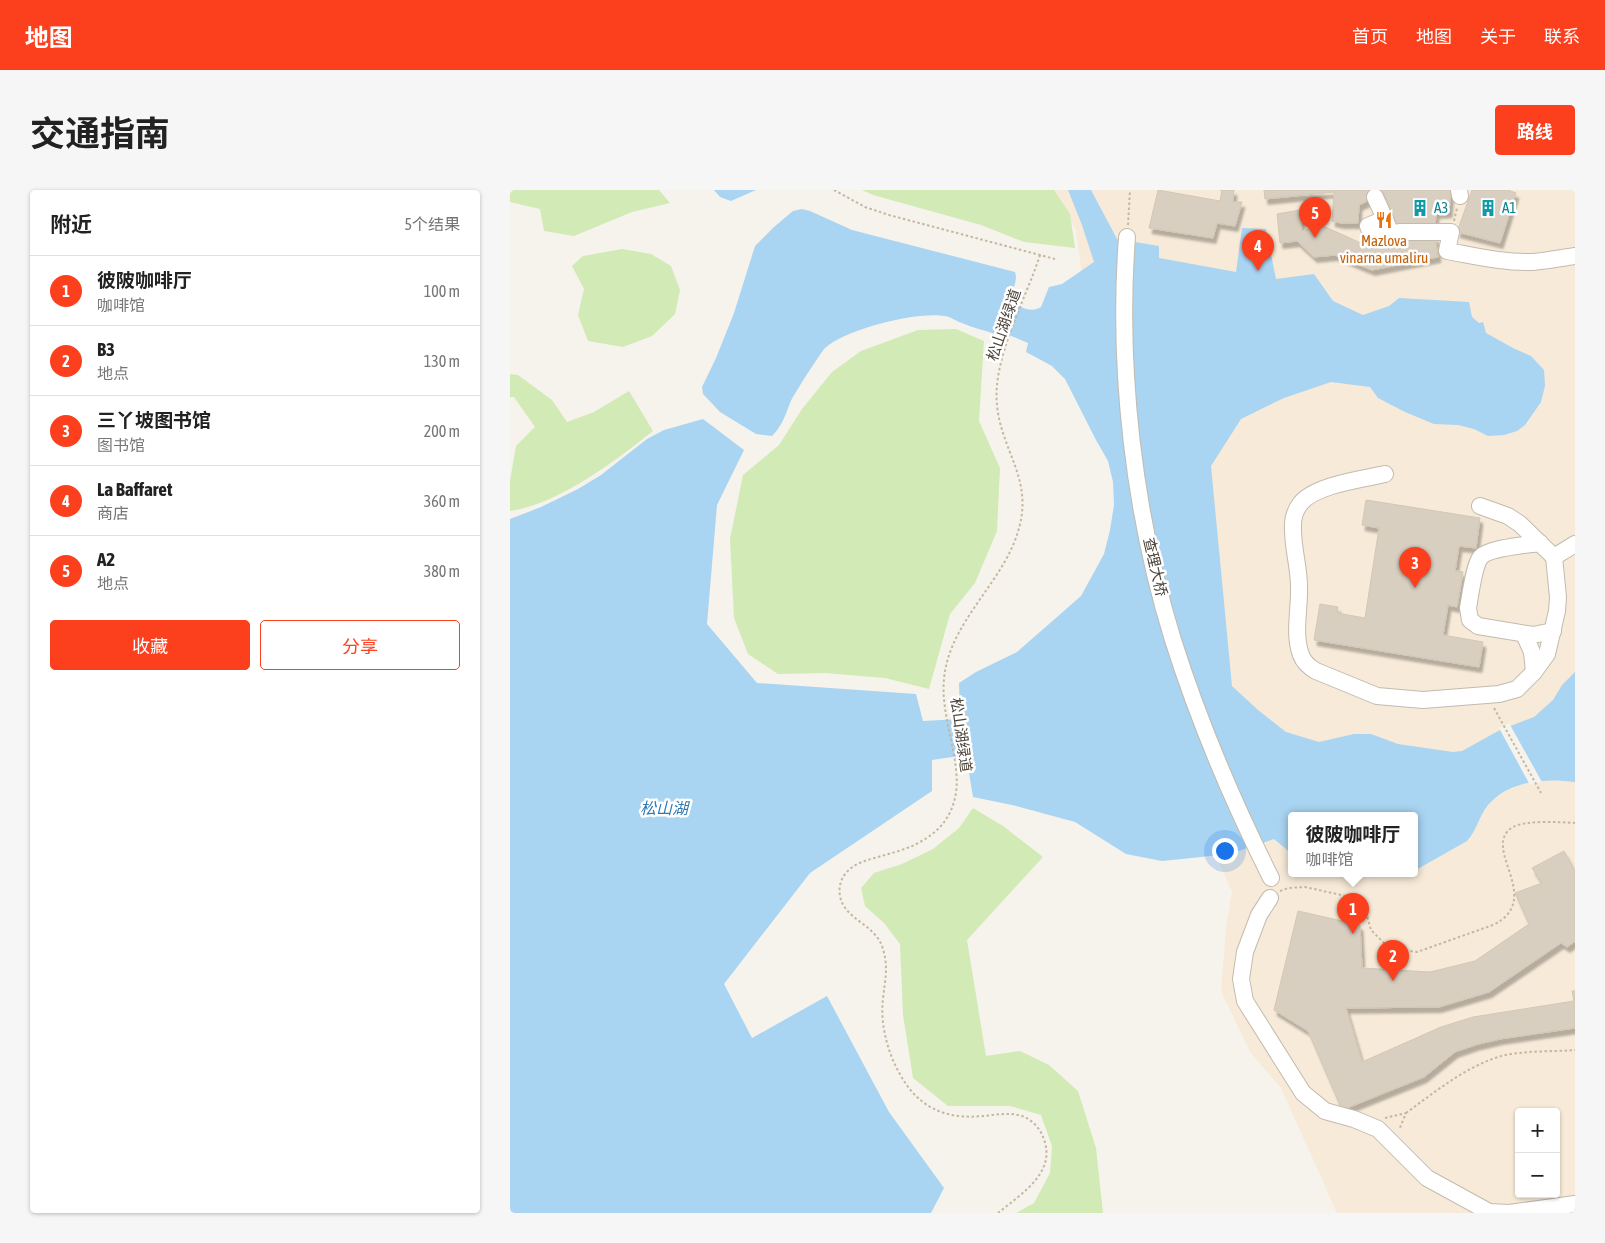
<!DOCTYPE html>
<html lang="zh">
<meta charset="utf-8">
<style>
body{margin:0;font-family:"Asap Condensed","Noto Sans SC",sans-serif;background:#f6f6f6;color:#222}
.controls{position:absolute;right:15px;bottom:15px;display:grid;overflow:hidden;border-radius:5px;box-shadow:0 1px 4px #0004}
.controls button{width:45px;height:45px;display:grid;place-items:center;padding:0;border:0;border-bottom:1px solid #e0e0e0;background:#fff;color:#222;font:25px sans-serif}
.you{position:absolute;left:714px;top:660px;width:18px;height:18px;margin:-12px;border:4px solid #fff;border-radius:50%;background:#1a73e8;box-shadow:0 0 0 8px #1a73e833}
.badge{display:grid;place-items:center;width:32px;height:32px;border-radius:50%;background:#fc3f1d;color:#fff;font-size:16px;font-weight:700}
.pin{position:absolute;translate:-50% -41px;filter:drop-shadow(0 1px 2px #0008)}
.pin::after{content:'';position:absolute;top:26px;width:18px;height:15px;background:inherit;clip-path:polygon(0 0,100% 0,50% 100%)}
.popup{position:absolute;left:778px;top:622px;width:130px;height:65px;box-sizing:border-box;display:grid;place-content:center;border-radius:5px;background:#fff;filter:drop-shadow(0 1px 4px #0005);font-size:16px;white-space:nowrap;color:#767676}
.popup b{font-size:19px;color:#222}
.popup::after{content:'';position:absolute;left:50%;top:100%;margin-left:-10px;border:10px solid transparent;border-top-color:#fff}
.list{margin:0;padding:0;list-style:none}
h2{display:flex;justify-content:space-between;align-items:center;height:65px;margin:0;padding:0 20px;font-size:21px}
h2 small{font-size:16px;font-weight:400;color:#767676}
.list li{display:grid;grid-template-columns:32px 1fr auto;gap:15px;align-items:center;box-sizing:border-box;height:70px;padding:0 20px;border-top:1px solid #e0e0e0}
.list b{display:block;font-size:19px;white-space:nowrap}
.list p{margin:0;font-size:16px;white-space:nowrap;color:#767676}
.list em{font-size:16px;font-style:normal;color:#767676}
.actions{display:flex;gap:10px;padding:15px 20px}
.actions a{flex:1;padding:11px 0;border:1px solid #fc3f1d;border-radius:5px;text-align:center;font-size:18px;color:#fc3f1d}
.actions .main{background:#fc3f1d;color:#fff}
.map{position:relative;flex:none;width:1065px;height:1023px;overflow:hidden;border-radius:5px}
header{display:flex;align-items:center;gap:30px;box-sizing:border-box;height:70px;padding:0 25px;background:#fc3f1d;color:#fff}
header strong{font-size:24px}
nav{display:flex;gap:28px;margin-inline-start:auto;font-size:18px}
.intro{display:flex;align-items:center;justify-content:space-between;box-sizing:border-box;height:120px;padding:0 30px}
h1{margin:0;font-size:35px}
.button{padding:12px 22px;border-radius:5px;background:#fc3f1d;color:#fff;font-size:18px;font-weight:700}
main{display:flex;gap:30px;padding:0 30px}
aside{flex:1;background:#fff;border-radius:5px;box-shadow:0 1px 4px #0004}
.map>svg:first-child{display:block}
</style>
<header>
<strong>地图</strong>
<nav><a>首页</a><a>地图</a><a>关于</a><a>联系</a></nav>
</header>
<div class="intro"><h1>交通指南</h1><a class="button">路线</a></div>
<main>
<aside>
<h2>附近<small>5个结果</small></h2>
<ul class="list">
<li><span class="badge">1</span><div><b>彼陂咖啡厅</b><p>咖啡馆</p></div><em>100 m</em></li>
<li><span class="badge">2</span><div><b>B3</b><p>地点</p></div><em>130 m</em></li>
<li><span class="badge">3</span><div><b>三丫坡图书馆</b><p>图书馆</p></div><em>200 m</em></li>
<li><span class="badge">4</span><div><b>La Baffaret</b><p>商店</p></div><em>360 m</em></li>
<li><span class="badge">5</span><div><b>A2</b><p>地点</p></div><em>380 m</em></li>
</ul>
<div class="actions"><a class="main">收藏</a><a>分享</a></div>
</aside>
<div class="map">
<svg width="1065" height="1023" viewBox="0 0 1065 1023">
<defs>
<filter id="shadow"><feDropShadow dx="3" dy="5.5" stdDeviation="1" flood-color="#0004"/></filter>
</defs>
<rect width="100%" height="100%" fill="#f6f3ec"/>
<path fill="#f7ead8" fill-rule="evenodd" d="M543,0H1065V1023H827L771,898L740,862L711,801L716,738L722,702L624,473L598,236L578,169L570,69L566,40ZM782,625H904V683H782ZM1009,922H1046V1004H1009Z"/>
<g fill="#d2eab5">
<polygon points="0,0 149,0 160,13 122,22 64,46 34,41 30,19 0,12"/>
<polygon points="352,0 544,0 560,24 565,58 514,52 471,35 363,5"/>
<polygon points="112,59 141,64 161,76 170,100 165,124 142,146 113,157 78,151 68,125 74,99 62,76 73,66"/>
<polygon points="446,139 474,151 469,231 490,278 487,341 465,393 440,424 419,499 375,488 315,483 268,484 238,464 224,428 220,349 233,285 269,255 292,219 322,182 351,161 408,140"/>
<path d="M0,184L8,185L42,210L57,232L84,222L119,201L143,241C105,271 49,314 0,321V291L6,256L25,237L4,207H0Z"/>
<polygon points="463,618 493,636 533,667 457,750 476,866 510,861 539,875 568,901 586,958 593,1023 506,1023 524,1013 540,983 542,956 531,925 500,916 438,916 403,888 393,825 390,754 374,733 355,716 351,698 364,683 392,674 423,659 449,638"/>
</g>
<g fill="#a9d4f2">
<polygon points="204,0 246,0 221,11 210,7"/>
<path d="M558,0H581L607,49L649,56V68L726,82L732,38L756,39L766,89L804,84L823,111L853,125L879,116L889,108L959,112L962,127L969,133L973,132L976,143L1003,158L1021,166L1034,180L1035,196L1031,212L1015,235L1007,241L994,245L978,246L964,239L948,235L924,234L895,222L868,208L860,197L821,192L774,208L731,229L701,276L722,496L748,520L776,542L809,552L844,544H861L888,554L943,562L952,561L990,540L1024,527L1043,510L1052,495L1065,482V592C1036,588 999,590 978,615C969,626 967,640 957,651L904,681V625H782V664L764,649L720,664L652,671L616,664L565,632L502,615L463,607L456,565L422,570V601L300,683L214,794L242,848L317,806L379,922L434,998L421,1023H0V329L31,317L68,299L91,285L137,249L154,240L193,229L234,260L207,315L197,434L247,493L406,504L413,531L450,529L449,493L466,482L507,462L571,406L594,364L600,340L604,315L603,292L598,271L586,250L555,189L542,176L516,162L518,153L487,140L485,144C474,140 463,138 452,133C446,131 441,127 435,126C407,121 336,139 315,158C310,164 283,205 280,213C275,226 272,236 262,246L246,244L210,222L193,204L192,197L206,168L224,123L245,56L264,37L283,21L292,19L300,21L342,40L505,82C508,90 503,99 500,107C506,116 520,124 531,117L539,97L552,94L584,72L572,35Z"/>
</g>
<polygon fill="#f6f3ec" points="999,533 1032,592 1020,595 989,538"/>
<g fill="#d8cfc1" stroke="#d3c7b4" filter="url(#shadow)">
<polygon points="648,0 710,11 712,0 710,0 724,0 723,12 732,12 725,36 707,33 703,48 639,38"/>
<polygon points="754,0 941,0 939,22 926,23 925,39 889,40 874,3 849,15 848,33 831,33 822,31 824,2 755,9"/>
<polygon points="962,0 998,0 1006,3 990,53 947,42"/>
<polygon points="790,20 792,41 811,35 862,58 925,46 928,67 862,80 825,65 804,67 787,51 770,53 767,24"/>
<polygon points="856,310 970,328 966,358 949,356 945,381 953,382 947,417 938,415 933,445 973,452 969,477 804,450 810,414 828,417 827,423 855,428 869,338 852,335"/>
<polygon points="1054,661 1065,681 1065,753 1064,752 1057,757 1051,753 979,802 929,817 836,818 852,872 931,837 963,827 1064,811 1062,801 1065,801 1065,838 990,849 965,855 945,862 914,887 832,920 798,841 764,820 788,721 850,735 852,778 920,782 965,771 1019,734 1005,703 1032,693 1022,678"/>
</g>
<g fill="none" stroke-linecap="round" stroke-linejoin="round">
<g stroke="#c2bbae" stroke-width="18">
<g id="minor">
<polyline points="949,0 950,6"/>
<polyline points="865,7 875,29"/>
<path d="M881,45L875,29L858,36L864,50L889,42H941L937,61C965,66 994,73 1023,72C1037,71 1051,68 1065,66"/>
<path d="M617,47C607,179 624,324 663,450C689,532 723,612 761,688"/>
<path d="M875,284C853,289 804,295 790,314C785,321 783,327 783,335C782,356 789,376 789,396C790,418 783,444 791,465C794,473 799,477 806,481L867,506L913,510L989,504L1007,499L1024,482L1037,464L1047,421L1048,407L1044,367"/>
<polyline points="970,316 998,326 1010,334 1044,367 1065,354"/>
<path d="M1030,353C1016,355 977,358 970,368C964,376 960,407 958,418L960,430L968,436L1023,445L1043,441"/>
<polyline points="1014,444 1022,462 1024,482"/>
<polyline points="760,708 749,725 735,762 731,789 735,811 793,903 815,921 844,929 868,939 917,988 979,1022 999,1023 1065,1014"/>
</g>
</g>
<g stroke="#c4b79f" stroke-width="2" stroke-dasharray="2.5 2.5" stroke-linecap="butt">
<polyline points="324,0 355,17 379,25 545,69"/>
<polyline points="944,31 947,18"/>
<polyline points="618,35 620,0"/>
<polyline points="984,518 1031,603"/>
<path d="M770,701L778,698L795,697L845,708L855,719L861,740L876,755L885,759L907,762L983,735C1036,709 969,657 1003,637C1016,630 1049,632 1065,633"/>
<path d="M896,923C925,902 954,878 988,867C1012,860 1040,862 1065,860"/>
<polyline points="875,928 896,923 889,940"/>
<path d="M488,1023C511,1004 548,982 533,947C530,938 521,929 512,926C503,923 492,924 482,925C453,929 426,927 404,904C383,881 369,841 373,809C375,789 379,776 372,756C364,734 334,729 330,706C328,696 332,685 340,679C348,672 358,670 368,667C385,662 403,658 418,647C432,638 441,625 445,608C453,572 430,528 434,489C439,431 495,392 509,338C523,289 491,260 487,215C482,169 516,109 530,65"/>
</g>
<use href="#minor" stroke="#fff" stroke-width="16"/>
</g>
<defs>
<g id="building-bare" transform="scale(1.35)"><path d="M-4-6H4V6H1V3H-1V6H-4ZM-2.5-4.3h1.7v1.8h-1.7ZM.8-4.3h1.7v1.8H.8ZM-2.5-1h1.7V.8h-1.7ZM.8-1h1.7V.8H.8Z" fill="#0f9aa8" stroke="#fff" stroke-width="2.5" paint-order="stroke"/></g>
<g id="restaurant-bare" transform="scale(1.35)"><path d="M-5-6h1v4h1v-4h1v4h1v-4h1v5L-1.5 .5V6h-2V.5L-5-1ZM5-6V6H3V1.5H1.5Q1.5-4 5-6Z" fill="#e8710a" stroke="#fff" stroke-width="2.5" paint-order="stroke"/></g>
</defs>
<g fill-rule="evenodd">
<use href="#building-bare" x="910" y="18"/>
<use href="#building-bare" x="978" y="18"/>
<use href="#restaurant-bare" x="874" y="30"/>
</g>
<g text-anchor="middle" stroke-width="5" stroke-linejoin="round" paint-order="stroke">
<g font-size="15" fill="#0d838f" stroke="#fff" text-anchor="start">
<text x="924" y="23">A3</text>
<text x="992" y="23">A1</text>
</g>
<g font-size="15" fill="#c56008" stroke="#fff">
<text x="874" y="56">Mazlova<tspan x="874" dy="17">vinarna umaliru</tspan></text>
</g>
<g font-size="15" fill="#4b4439" stroke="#fff">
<text transform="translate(494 135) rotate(-71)" y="5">松山湖绿道</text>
<text transform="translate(645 377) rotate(77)" y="5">查理大桥</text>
<text transform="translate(451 545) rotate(82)" y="5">松山湖绿道</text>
</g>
<g font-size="16" font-style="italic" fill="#2e7ab2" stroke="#fff">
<text x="154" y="624">松山湖</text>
</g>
</g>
</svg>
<div class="controls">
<button>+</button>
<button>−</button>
</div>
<div class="you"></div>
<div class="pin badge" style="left:843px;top:744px">1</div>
<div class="popup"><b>彼陂咖啡厅</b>咖啡馆</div>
<div class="pin badge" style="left:883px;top:791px">2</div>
<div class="pin badge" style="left:905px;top:398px">3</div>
<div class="pin badge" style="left:748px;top:81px">4</div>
<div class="pin badge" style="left:805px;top:48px">5</div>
</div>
</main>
